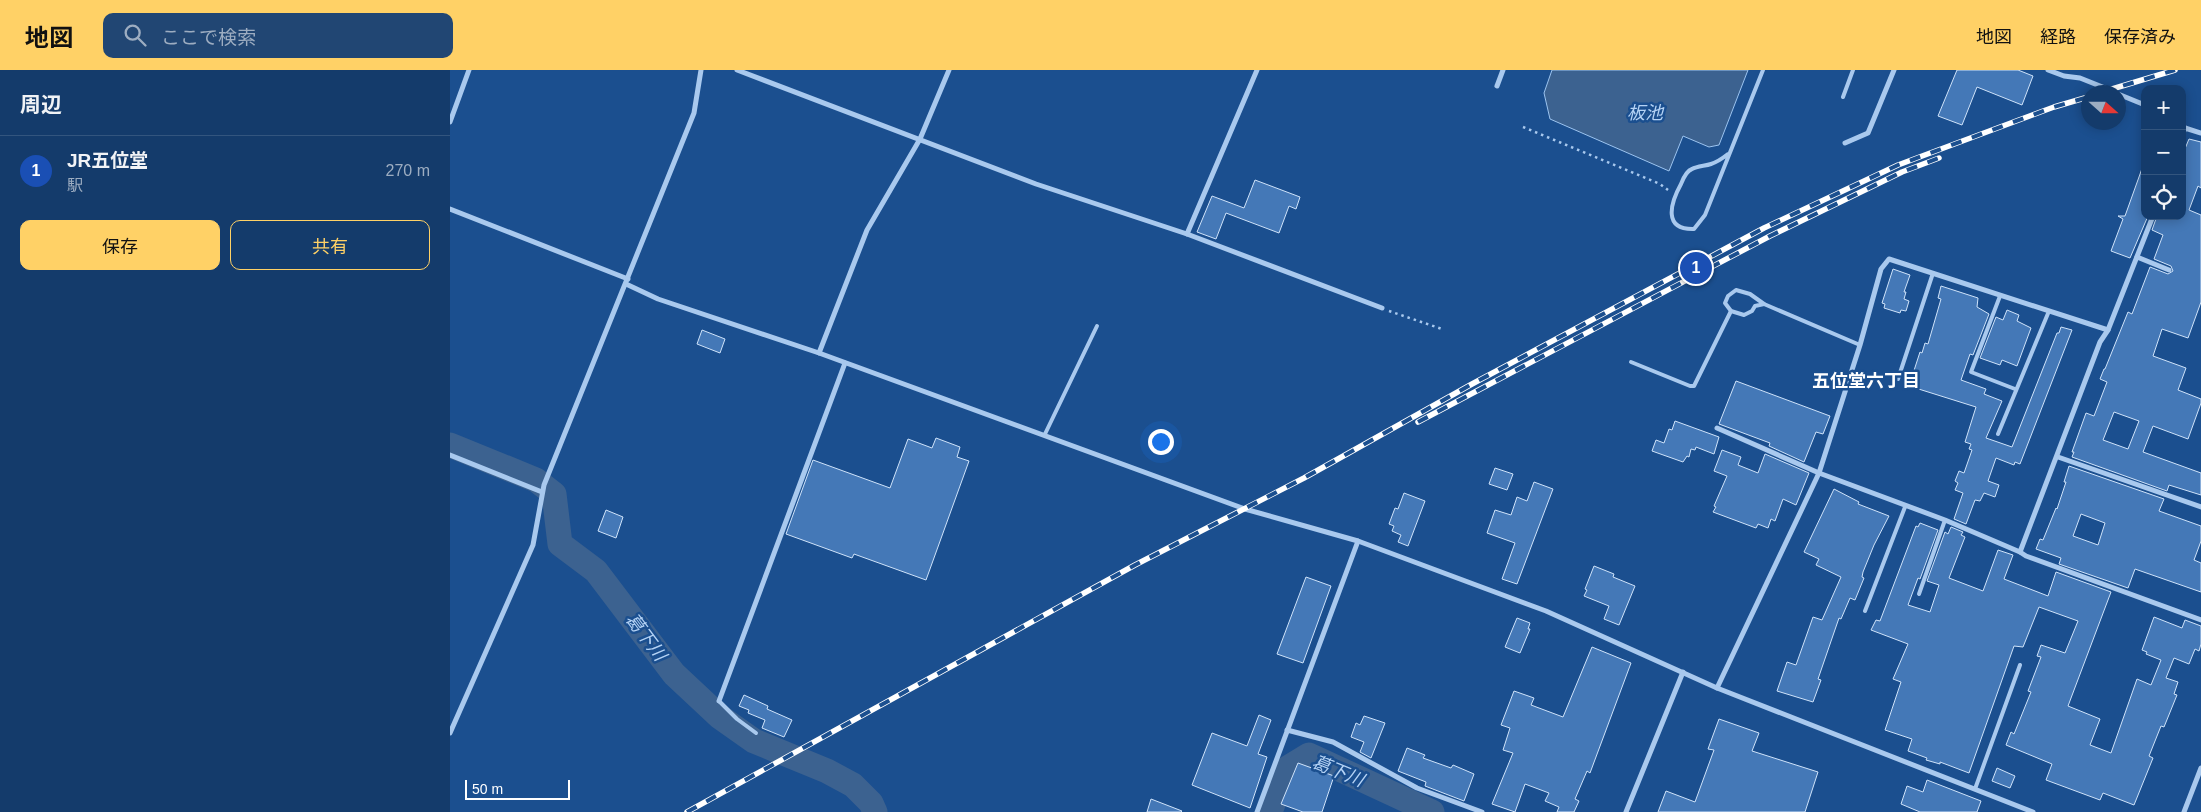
<!DOCTYPE html>
<html lang="ja">
<meta charset="utf-8">
<style>
body{margin:0;font-family:Arial,"Noto Sans JP",sans-serif;background:#214673;color:#f1f3f6}
.controls{position:absolute;right:15px;top:15px;display:grid;overflow:hidden;border-radius:10px;box-shadow:0 2px 12px #0003}
.controls button{width:45px;height:45px;display:grid;place-items:center;padding:0;border:0;border-bottom:1px solid #33557e;background:#143b6b;color:#f1f3f6;font:25px sans-serif}
.compass{position:absolute;left:1631px;top:15px;width:45px;height:45px;border-radius:50%;background:#143b6b;box-shadow:0 2px 12px #0003;rotate:111deg}
.scale{position:absolute;left:15px;bottom:12px;width:105px;box-sizing:border-box;padding-left:5px;border:2px solid #fff;border-top:0;font-size:14px;line-height:18px;white-space:nowrap;color:#fff;-webkit-text-stroke:4px #1b4f8f;paint-order:stroke}
.you{position:absolute;left:710px;top:371px;width:18px;height:18px;margin:-12px;border:4px solid #fff;border-radius:50%;background:#1a73e8;box-shadow:0 0 0 8px #1a73e833}
.badge{display:grid;place-items:center;width:32px;height:32px;border-radius:50%;background:#ffd166;color:#fff;font-size:16px;font-weight:700}
.pin{position:absolute;translate:-50% -50%;border:2px solid #fff;box-shadow:0 1px 5px #0006}
.list{margin:0;padding:0;list-style:none}
h2{display:flex;justify-content:space-between;align-items:center;height:65px;margin:0;padding:0 20px;font-size:21px}
h2 small{font-size:16px;font-weight:400;color:#9dadc1}
.list li{display:grid;grid-template-columns:32px 1fr auto;gap:15px;align-items:center;box-sizing:border-box;height:70px;padding:0 20px;border-top:1px solid #33557e}
.list b{display:block;font-size:19px;white-space:nowrap}
.list p{margin:0;font-size:16px;white-space:nowrap;color:#9dadc1}
.list em{font-size:16px;font-style:normal;color:#9dadc1}
.actions{display:flex;gap:10px;padding:15px 20px}
.actions a{flex:1;padding:11px 0;border:1px solid #ffd166;border-radius:10px;text-align:center;font-size:18px;color:#ffd166}
.actions .main{background:#ffd166;color:#111}
.icon{flex:none;width:28px;height:28px;fill:none;stroke:currentColor;stroke-width:2;stroke-linecap:round;stroke-linejoin:round}
.map{position:relative;flex:none;width:1751px;height:742px;overflow:hidden}
header{display:flex;align-items:center;gap:30px;box-sizing:border-box;height:70px;padding:0 25px;background:#ffd166;color:#111}
header strong{font-size:24px}
nav{display:flex;gap:28px;margin-inline-start:auto;font-size:18px}
.search{width:350px;height:45px;background:#214673;display:flex;align-items:center;gap:12px;box-sizing:border-box;padding:0 18px;border-radius:10px;color:#9dadc1;font-size:19px}
main{display:flex}
aside{flex:1;background:#143b6b}
.map>svg:first-child{display:block}
</style>
<header>
<strong>地図</strong>
<div class="search"><svg class="icon" aria-label="search" viewBox="0 0 24 24"><circle cx="10" cy="10" r="6"/><path d="M15 15l6 6"/></svg>ここで検索</div>
<nav><a>地図</a><a>経路</a><a>保存済み</a></nav>
</header>
<main>
<aside>
<h2>周辺<small></small></h2>
<ul class="list">
<li><span class="badge" style="background:#1a4fb4">1</span><div><b>JR五位堂</b><p>駅</p></div><em>270 m</em></li>
</ul>
<div class="actions"><a class="main">保存</a><a>共有</a></div>
</aside>
<div class="map">
<svg width="1751" height="742" viewBox="0 0 1751 742">
<rect width="100%" height="100%" fill="#1b4f8f"/>
<polygon fill="#3c6290" stroke="#9cc4f0" points="1102,0 1298,0 1269,75 1259,77 1233,66 1219,101 1100,49 1094,23"/>
<g fill="none" stroke-linecap="round" stroke-linejoin="round">
<g stroke="#3c6290" stroke-width="25">
<polyline points="0,375 86,410 104,424 110,474 146,501 224,604 270,647 304,671 377,701 403,715 421,733 425,742"/>
<polyline points="820,742 836,699 859,685 982,742"/>
</g>
</g>
<g fill="#4478b7" stroke="#cfe3fa" fill-rule="evenodd">
<polygon points="1507,0 1568,0 1583,6 1572,35 1527,17 1512,55 1488,46"/>
<path d="M1739,69L1751,72V118L1748,116L1739,140L1751,145V232L1738,268L1712,259L1703,286L1736,298L1728,320L1751,329V333L1738,369L1703,356L1693,382L1751,403V425L1719,415L1717,421L1622,387L1624,382H1622L1636,343L1644,346L1657,312L1650,309L1654,299H1655L1678,242L1682,244L1700,197L1718,204L1723,201L1721,196L1704,189L1713,165L1702,160L1707,146H1732V86ZM1664,342L1689,351L1678,379L1653,370Z"/>
<polygon points="1694,93 1695,146 1698,146 1680,188 1661,181 1673,149 1668,146 1675,146"/>
<polygon points="805,110 850,127 846,139 839,136 829,163 776,143 766,169 747,162 762,126 794,138"/>
<polygon points="1443,199 1460,205 1454,222 1456,222 1454,229 1459,231 1456,241 1451,240 1450,243 1434,238 1435,234 1432,233"/>
<polygon points="1491,216 1528,228 1527,237 1539,244 1523,285 1520,284 1511,310 1536,319 1534,324 1552,331 1536,368 1562,377 1607,263 1609,263 1611,257 1622,260 1570,394 1565,392 1564,395 1546,388 1538,411 1549,415 1545,427 1534,423 1530,431 1525,430 1516,454 1504,449 1513,423 1505,420 1508,413 1505,411 1509,401 1514,403 1522,380 1519,379 1521,374 1515,372 1526,337 1459,316 1470,282 1472,283 1475,273 1478,274 1491,229 1488,228"/>
<polygon points="1557,240 1569,245 1567,251 1581,258 1567,296 1552,290 1550,295 1530,288 1546,247 1553,250"/>
<polygon points="252,260 275,269 270,283 247,274"/>
<polygon points="1286,311 1380,346 1373,364 1366,362 1354,392 1319,376 1320,373 1269,354"/>
<polygon points="1225,351 1269,367 1264,384 1246,377 1245,380 1241,379 1239,387 1237,386 1233,392 1202,381 1206,370 1214,373 1219,359 1222,360"/>
<polygon points="486,368 510,377 507,387 519,391 476,510 404,484 402,488 336,464 363,390 440,418 458,369 482,378"/>
<polygon points="1272,380 1291,387 1288,395 1308,403 1315,384 1359,403 1346,435 1333,429 1325,451 1321,449 1318,458 1308,454 1306,458 1263,442 1266,437 1264,436 1277,406 1264,401"/>
<path d="M1619,396L1714,429L1709,441L1751,456V471L1744,490L1751,493V522L1685,499L1678,518L1609,494L1611,488L1586,479L1590,469L1593,470L1606,438L1607,439L1616,412H1614ZM1631,444L1655,453L1648,475L1623,466Z"/>
<polygon points="1045,398 1063,404 1057,420 1039,414"/>
<polygon points="1084,412 1103,419 1067,514 1052,509 1065,473 1037,463 1045,440 1061,445 1067,427 1077,431"/>
<polygon points="1384,419 1409,432 1408,434 1439,446 1424,475 1413,502 1412,507 1414,508 1405,530 1400,528 1391,549 1389,548 1368,609 1371,610 1363,632 1327,621 1337,592 1346,595 1363,547 1372,550 1391,507 1366,495 1369,489 1354,482"/>
<polygon points="954,423 975,431 958,476 948,472 951,465 942,461 944,456 939,454 945,438 948,439"/>
<polygon points="156,440 173,447 166,468 148,461"/>
<polygon points="1470,453 1488,460 1470,509 1468,508 1458,535 1480,542 1489,515 1477,511 1495,462 1498,464 1501,457 1513,462 1511,465 1515,467 1499,508 1533,521 1548,480 1563,485 1554,509 1598,526 1606,502 1661,522 1618,636 1650,649 1640,675 1661,683 1687,609 1701,615 1711,590 1696,584 1697,582 1692,580 1704,547 1732,558 1735,550 1751,556 1751,574 1749,581 1745,579 1739,594 1724,588 1716,608 1728,612 1724,624 1727,625 1714,657 1711,656 1699,686 1703,688 1684,735 1653,723 1650,730 1596,710 1602,694 1556,675 1561,662 1564,664 1581,622 1578,621 1591,587 1587,586 1591,575 1615,583 1628,551 1589,537 1573,577 1564,576 1519,703 1490,692 1490,694 1476,690 1477,688 1458,681 1462,669 1435,660 1451,612 1443,609 1458,574 1421,560 1426,550 1430,551 1466,456 1468,457"/>
<polygon points="1144,496 1164,504 1163,507 1185,516 1169,555 1154,549 1159,536 1134,526 1137,520 1135,519"/>
<polygon points="856,507 881,516 853,593 827,584"/>
<polygon points="1067,548 1080,553 1078,559 1080,559 1070,583 1055,577"/>
<polygon points="1142,577 1181,593 1140,703 1137,701 1125,729 1129,731 1124,742 1107,742 1109,737 1095,731 1099,723 1075,714 1065,742 1042,734 1063,683 1053,680 1060,658 1051,655 1064,621 1084,628 1081,635 1113,647"/>
<polygon points="294,625 318,636 317,639 342,650 334,667 312,658 315,650 298,643 299,640 289,636"/>
<polygon points="809,645 821,650 808,684 817,687 800,738 742,715 762,663 797,676"/>
<polygon points="914,646 935,653 921,688 910,682 914,672 901,667 906,653 910,655"/>
<polygon points="1269,649 1309,663 1302,681 1368,702 1355,742 1208,742 1216,721 1245,732 1264,680 1258,679"/>
<polygon points="957,678 975,685 973,688 1001,698 1003,695 1024,704 1014,731 975,716 976,712 948,701"/>
<polygon points="848,693 884,706 872,742 853,742 831,734"/>
<polygon points="1547,698 1565,706 1560,718 1542,711"/>
<polygon points="1477,710 1531,731 1527,742 1470,742 1451,734 1457,716 1473,722"/>
<polygon points="701,729 732,741 731,742 697,742"/>
</g>
<g fill="none" stroke-linecap="round" stroke-linejoin="round">
<g stroke="#a9c9ee" stroke-width="2.5" stroke-dasharray="2.5 4" stroke-linecap="butt">
<polyline points="1073,57 1210,114 1218,120"/>
<polyline points="939,241 992,259"/>
</g>
<g stroke="#a9c9ee" stroke-width="4">
<polyline points="1393,27 1403,0"/>
<path d="M1278,84C1273,88 1267,92 1261,94C1255,96 1247,96 1242,99C1236,101 1233,109 1231,114C1220,134 1213,160 1244,159L1255,145L1313,0"/>
<polygon points="1286,220 1300,224 1314,234 1305,236 1302,241 1294,245 1281,241 1275,233 1278,226"/>
<polyline points="1550,226 1521,302 1565,319"/>
<polyline points="1314,234 1410,275"/>
<polyline points="1181,292 1240,316 1244,316 1281,241"/>
<polyline points="1448,309 1483,203"/>
<polyline points="595,364 647,256"/>
<polyline points="1548,364 1599,241"/>
<polyline points="1469,524 1495,450"/>
<polyline points="1415,541 1455,437"/>
<polyline points="269,631 287,649 306,663"/>
<polyline points="1525,719 1570,595"/>
</g>
<g stroke="#a9c9ee" stroke-width="5">
<polyline points="287,0 586,114 737,164 932,238"/>
<polyline points="1598,0 1614,6 1630,8 1665,22"/>
<polyline points="1047,16 1053,0"/>
<polyline points="1668,24 1695,35"/>
<polyline points="0,52 19,0"/>
<polyline points="1732,54 1735,58 1751,63"/>
<polyline points="1732,66 1735,58"/>
<polyline points="1395,73 1418,63 1444,0"/>
<polyline points="0,139 178,209"/>
<polyline points="1703,146 1658,260 1650,272 1570,482 1576,486 1751,550"/>
<polyline points="737,164 807,0"/>
<polyline points="1687,187 1719,200"/>
<polyline points="176,214 208,229 369,283 795,439 908,471 1096,541 1267,618 1583,742"/>
<polyline points="369,283 417,160 470,69 499,0"/>
<polyline points="1267,358 1369,403 1495,450 1570,482"/>
<polyline points="0,385 92,422"/>
<polyline points="1608,387 1751,437"/>
<polyline points="1267,618 1369,403 1410,275 1431,199 1439,189 1658,260"/>
<polyline points="269,631 395,293"/>
<polyline points="837,660 883,672 967,718 1032,742"/>
<polyline points="0,663 83,475 94,415 244,43 251,0"/>
<polyline points="807,742 908,471"/>
<polyline points="1176,742 1233,602"/>
<polyline points="1734,742 1751,698"/>
</g>
<g stroke="#fff" stroke-width="5.5">
<g id="rail">
<polyline points="1652,22 1725,0"/>
<polyline points="968,352 1320,166 1452,102 1489,88"/>
<polyline points="237,742 685,495 854,408 1022,314 1314,158 1448,95 1604,37 1638,27"/>
</g>
</g>
<use href="#rail" stroke="#1b4f8f" stroke-width="4" stroke-dasharray="11" stroke-linecap="butt"/>
</g>
<g text-anchor="middle" stroke-width="5" stroke-linejoin="round" paint-order="stroke">
<g font-size="18" font-style="italic" fill="#b5d3f5" stroke="#1b4f8f">
<text x="1195" y="49">板池</text>
<text transform="translate(196 567) rotate(53)" y="6">葛下川</text>
<text transform="translate(888 701) rotate(22)" y="6">葛下川</text>
</g>
<g font-size="18" font-weight="bold" fill="#fff" stroke="#1b4f8f">
<text x="1416" y="317">五位堂六丁目</text>
</g>
</g>
</svg>
<div class="controls">
<button>+</button>
<button>−</button>
<button><svg class="icon" aria-label="locate" viewBox="0 0 24 24"><circle cx="12" cy="12" r="6"/><path d="M12 2v4M12 18v4M2 12h4M18 12h4"/></svg></button>
</div>
<svg class="compass" viewBox="-18 -18 36 36"><path d="M0-13l5 13h-10z" fill="#e53935"/><path d="M0 13l5-13h-10z" fill="#9dadc1"/></svg>
<div class="scale">50 m</div>
<div class="you"></div>
<div class="pin badge" style="left:1246px;top:198px;background:#1a4fb4">1</div>
</div>
</main>
